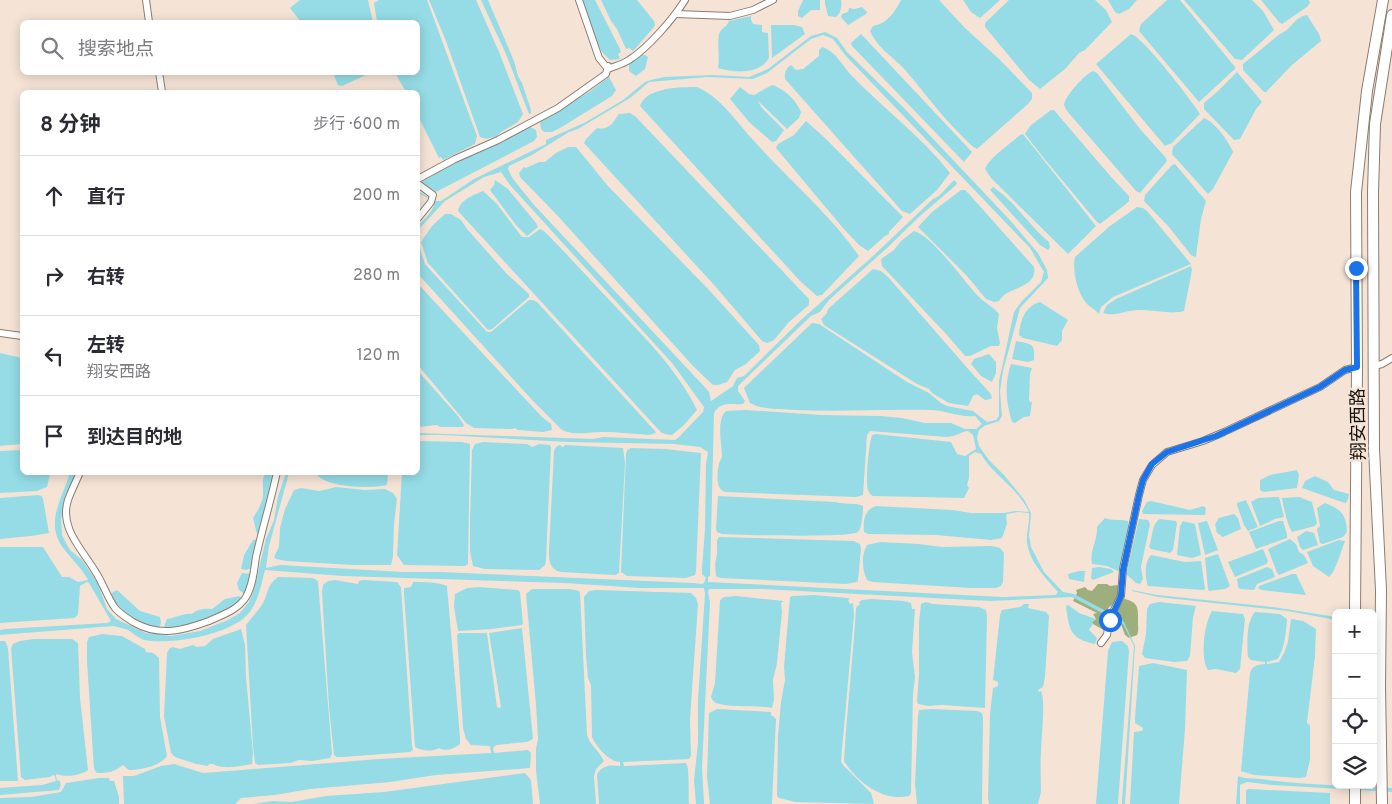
<!DOCTYPE html>
<html lang="zh">
<meta charset="utf-8">
<style>
body{margin:0;font-family:Overpass,"Noto Sans SC",sans-serif;background:#f2f2f3;color:#2b2b33}
.controls{position:absolute;right:15px;bottom:15px;display:grid;overflow:hidden;border-radius:8px;box-shadow:0 2px 12px #0003}
.controls button{width:45px;height:45px;display:grid;place-items:center;padding:0;border:0;border-bottom:1px solid #e1e1e2;background:#fff;color:#2b2b33;font:25px sans-serif}
.stop{position:absolute;width:15px;height:15px;margin:-11px;border:4px solid #1a73e8;border-radius:50%;background:#fff}
.stop.end{background:#1a73e8;border-color:#fff;box-shadow:0 1px 5px #0008}
.list{margin:0;padding:0;list-style:none}
h2{display:flex;justify-content:space-between;align-items:center;height:65px;margin:0;padding:0 20px;font-size:21px}
h2 small{font-size:16px;font-weight:400;color:#7c7c81}
.list li{display:grid;grid-template-columns:32px 1fr auto;gap:15px;align-items:center;box-sizing:border-box;height:80px;padding:0 20px;border-top:1px solid #e1e1e2}
.list b{display:block;font-size:19px;white-space:nowrap}
.list p{margin:0;font-size:16px;white-space:nowrap;color:#7c7c81}
.list em{font-size:16px;font-style:normal;color:#7c7c81}
.icon{flex:none;width:28px;height:28px;fill:none;stroke:currentColor;stroke-width:2;stroke-linecap:round;stroke-linejoin:round}
.map{position:relative;flex:none;width:1392px;height:804px;overflow:hidden}
.search{position:absolute;background:#fff;box-shadow:0 2px 12px #0003;left:20px;top:20px;width:400px;height:55px;display:flex;align-items:center;gap:12px;box-sizing:border-box;padding:0 18px;border-radius:8px;color:#7c7c81;font-size:19px}
.panel{position:absolute;background:#fff;box-shadow:0 2px 12px #0003;left:20px;top:90px;width:400px;height:385px;border-radius:8px}
.map>svg:first-child{display:block}
</style>
<div class="map">
<svg width="1392" height="804" viewBox="0 0 1392 804">
<rect width="100%" height="100%" fill="#f5e4d6"/>
<g fill="#9daf7d">
<polygon points="1098,584 1107,584 1110,586 1118,585 1120,589 1116,602 1108,608 1110,612 1107,632 1093,624 1092,622 1096,619 1093,614 1097,613 1073,601 1077,593 1076,590 1085,587 1088,590 1092,591"/>
<path d="M1124,599C1140,602 1138,610 1138,623C1138,628 1139,631 1137,635L1129,638L1125,635L1121,624L1112,620Z"/>
</g>
<g fill="#95dce6" fill-rule="evenodd">
<polygon points="300,0 368,0 373,22 301,22 290,8"/>
<polygon points="379,0 427,0 477,136 475,144 443,160 441,157 439,158 418,116 418,92 406,92 395,73 418,72 418,22 377,22 374,3"/>
<polygon points="429,0 476,0 499,52 523,114 518,122 501,132 497,136 486,139 480,137 446,41"/>
<polygon points="481,0 488,0 514,61 518,76 522,83 531,110 531,113 529,114 506,54"/>
<polygon points="581,0 595,0 619,47 621,52 618,54 620,59 610,60 601,51"/>
<polygon points="601,0 637,0 654,21 655,26 633,51 629,48 626,49 617,29 611,21"/>
<polygon points="803,0 820,0 820,10 811,10 802,18 798,16 798,11"/>
<path d="M825,0H841C842,6 841,13 836,17L828,16L825,4Z"/>
<path d="M901,0H939L965,28L999,59L1032,93V99L1028,104L977,149C971,146 967,141 962,136C941,116 925,93 906,71C895,58 877,48 870,31L873,26C887,24 895,12 901,0Z"/>
<polygon points="963,0 1000,0 980,18 971,12"/>
<polygon points="1009,0 1095,0 1106,10 1112,22 1085,50 1079,53 1065,69 1040,89 1029,80 985,27 985,23"/>
<polygon points="1108,0 1137,0 1129,9 1119,14 1115,12"/>
<polygon points="1167,0 1180,0 1235,67 1235,69 1199,102 1139,31 1141,24"/>
<polygon points="1184,0 1252,0 1263,11 1274,30 1242,60 1235,59"/>
<polygon points="1261,0 1309,0 1310,3 1307,7 1282,24 1279,22"/>
<polygon points="862,7 867,12 866,14 848,25 841,17 842,14 848,12 849,8 854,9"/>
<path d="M1307,15L1319,34L1321,41L1292,65L1266,92H1264L1243,70V64L1280,34C1291,30 1294,17 1307,15Z"/>
<path d="M751,16V20L753,24L762,25V32L768,33L769,58C759,75 735,73 718,68C720,57 717,45 719,34C721,28 727,27 729,21Z"/>
<polygon points="771,25 794,25 802,27 805,34 772,58"/>
<path d="M825,32L837,38L847,52L903,107L1009,219L1038,253L1047,270L1048,278L1020,308L1003,371L1000,391L1002,416L999,421L984,426L979,430L977,438L979,446L989,460L1004,475L1025,501L1031,513L1029,536L1031,547L1044,572L1063,592L1074,594L1104,610L1124,622L1135,646L1125,804H1122V800L1134,646L1123,624L1072,597L990,601L762,589H709L708,592L710,602L702,768L704,804H696L694,780L698,743V700L705,593L704,588H640L564,583L343,576L265,570C261,585 259,600 249,613C231,635 171,645 144,640C138,638 133,633 128,630C123,628 118,627 113,626L0,635V630L5,629L107,623L111,621L89,583L87,582L80,586L78,615L74,618L0,623V547H43L62,577H69L78,582L88,580C82,568 72,560 64,549C44,524 62,498 70,473H76L67,493L61,519L62,535L66,543L70,550L82,560L91,573L98,584L107,609L116,619L146,633L171,636L200,631L228,620L240,613L249,602L254,589L266,539L274,520L278,496L286,473H289L269,546L266,568L280,565L403,572H440L693,583L702,584L704,583L706,578L702,574V569L705,529L706,464L708,452L700,447L674,444L568,442L443,435H418V433L593,439L603,437L675,440L679,437L703,412L704,407L672,363L530,207L510,185L501,172L484,177L445,201L418,230V226C424,219 435,211 434,201L418,193V191L435,201H441L474,179L546,144V140L586,122L623,100L645,82L651,80L664,77L713,75L749,77L768,69L811,36ZM823,35L833,39L846,56L1030,248L1044,272L1041,282L1022,301L1014,312L999,381V416L996,420L987,422L973,411L947,406L941,403L929,393L907,382L819,324L812,323L748,384L744,388L750,403C762,410 781,409 795,410C840,412 885,409 930,410C945,410 961,418 975,416L982,424L976,429H965L951,423H925L902,418L881,416L822,415L745,410L726,411C716,420 722,444 722,457C722,457 719,463 719,464C717,472 715,489 725,492L856,497L863,495L867,435L870,431L946,437C957,437 961,431 968,431L973,435L976,449L965,456L957,454L951,442L876,434L872,435C869,444 865,481 868,490C869,493 870,494 873,496L964,498L969,488L967,485L969,478V456L975,452L981,454C993,475 1018,488 1029,512L1015,511L1004,513H971L953,510L876,506C864,510 863,521 864,532L868,534L936,535L991,540L1002,538L1007,524L1006,516L1007,514L1018,512L1029,513C1030,523 1026,532 1027,542C1029,562 1046,578 1058,592L1056,595L1002,597L708,582V577L710,576L714,413C721,401 731,405 743,404L745,401L738,391V386L811,316L820,312L829,300L888,247L920,216L956,185L957,183L954,180L939,196L933,199L872,257L801,320L744,376L737,378L733,386L711,401L709,392L701,383L535,206L513,179L508,169L509,166L532,155L569,132L578,129L630,98L649,82L707,77L753,79L767,73L811,39Z"/>
<polygon points="861,34 972,152 964,162 852,46 851,43"/>
<path d="M1131,34C1143,37 1191,100 1200,114L1172,143L1165,146L1096,64Z"/>
<path d="M822,47C836,51 843,67 852,76C884,109 922,137 950,173L937,190L910,214L902,211L785,79C784,73 786,68 791,65L796,70L803,69L819,56V50Z"/>
<polygon points="642,55 645,55 648,57 645,69 636,76 629,71 629,64"/>
<path d="M1093,71L1097,73L1140,129L1166,158L1167,161L1140,193L1136,191L1067,111L1064,105C1065,96 1084,75 1093,71Z"/>
<polygon points="1237,72 1262,102 1256,109 1240,139 1234,140 1204,109 1204,103 1218,91"/>
<polygon points="333,73 370,73 342,86 338,85"/>
<polygon points="609,77 616,90 612,96 560,128 552,132 544,132 541,129 540,123 542,120 589,92"/>
<path d="M772,85C785,89 796,100 801,112L799,118L787,129L758,101L762,108L784,130L776,141L772,142L750,123L730,99L740,87L749,94L754,95Z"/>
<path d="M697,87C722,98 737,123 755,142C789,180 830,214 859,256L822,295L817,296L800,281L640,106C646,87 681,87 697,87Z"/>
<path d="M1051,110H1054C1079,139 1103,169 1129,196V201L1126,204L1100,224L1097,222L1042,156L1025,134L1030,126Z"/>
<path d="M630,113L636,117L809,299V305L789,322L774,340L767,343L762,341L715,286L584,143L586,139L597,128C609,131 613,122 619,114Z"/>
<path d="M1204,118C1216,123 1228,141 1233,152L1213,189L1208,194L1172,154L1173,147Z"/>
<polygon points="806,121 826,139 903,217 889,232 889,234 885,236 868,251 859,245 843,228 776,148 778,144 794,135"/>
<polygon points="530,127 536,130 537,137 534,141 436,192 423,184 422,182 425,180 451,165"/>
<path d="M1023,134L1096,226L1068,254L991,178L985,169C990,157 1010,144 1020,135Z"/>
<polygon points="568,147 576,147 608,186 709,290 759,345 760,351 746,364 735,370 727,382 718,385 713,385 693,366 557,215 520,177 519,173 524,167 526,168 539,162 545,162 556,153"/>
<polygon points="1175,164 1206,201 1201,219 1196,256 1195,257 1191,255 1169,227 1144,201 1145,195 1172,165"/>
<polygon points="495,180 508,189 536,223 538,227 527,236 516,225 490,190 494,185"/>
<path d="M993,187C1015,201 1028,225 1049,242L1050,247L1048,250L1040,245L990,190Z"/>
<path d="M961,190H965L969,194L1034,267C1038,289 1007,286 999,301L994,302L986,299L967,276L918,227L932,212Z"/>
<path d="M483,191L497,204L522,237H529L540,229L544,231C568,255 590,280 613,304C643,336 678,370 697,410L684,425L672,435H670L662,433L657,428L458,211C460,200 473,195 483,191Z"/>
<path d="M1137,207L1143,208L1147,211L1191,264L1113,297L1101,307L1099,314C1096,310 1091,308 1087,304C1077,293 1072,270 1075,257L1110,226Z"/>
<polygon points="445,214 451,214 461,220 467,229 507,274 529,294 529,297 492,329 489,330 487,329 428,263 421,242 432,226"/>
<path d="M914,231C933,236 964,282 979,297C985,303 994,307 999,314L997,328L1000,343L999,346H991L970,356H965L947,335L882,266L881,259L894,250L901,241Z"/>
<path d="M418,248L420,249L425,264L487,332H491L529,300H533L537,302L655,431L656,433L649,435C634,434 619,432 604,432C591,431 572,437 561,429L533,401L418,274Z"/>
<path d="M1191,266L1192,270L1184,311C1170,315 1154,309 1139,310C1126,310 1116,317 1103,313L1107,305L1116,299Z"/>
<polygon points="873,269 881,271 888,277 969,370 990,393 992,397 991,399 985,400 977,394 973,396 968,406 949,403 932,393 929,389 917,384 824,325 821,319 827,313 828,309"/>
<polygon points="418,284 542,417 551,424 552,430 543,432 518,430 515,428 512,429 474,428 466,423 418,365"/>
<path d="M1040,302L1068,320L1062,331V340L1057,346L1023,338L1019,335C1020,321 1025,306 1040,302Z"/>
<path d="M1016,341C1033,344 1035,344 1034,360L1028,362L1012,359Z"/>
<polygon points="0,353 22,358 22,444 0,446"/>
<polygon points="989,354 996,362 996,373 992,382 981,376 971,364 974,359"/>
<path d="M1011,364L1032,368L1030,374L1029,400L1030,402H1032L1030,416L1024,417L1015,423L1012,422C1006,402 1004,385 1011,364Z"/>
<polygon points="418,371 458,416 464,425 463,427 440,427 437,425 418,427"/>
<polygon points="418,441 462,442 470,444 468,564 465,566 404,565 397,555 402,473 418,472"/>
<polygon points="483,442 527,444 532,447 539,444 550,445 551,447 546,560 545,565 539,570 485,569 473,566 470,552 470,522 472,450 475,444"/>
<path d="M559,445L563,447L565,445L623,448L625,463L619,573L615,575L561,572C549,569 549,561 549,550L554,451L555,448Z"/>
<polygon points="631,448 665,449 701,453 696,571 695,575 686,578 627,576 621,572 626,454 627,450"/>
<polygon points="22,450 22,472 53,473 50,474 47,487 37,491 0,493 0,451"/>
<polygon points="1297,470 1299,475 1297,488 1263,492 1260,490 1260,480 1270,475"/>
<path d="M265,473H275L260,533L257,534L253,518C258,510 264,501 263,492C263,485 262,479 265,473Z"/>
<path d="M315,473H388L387,485C370,489 325,488 315,473Z"/>
<polygon points="1315,476 1328,482 1334,490 1349,494 1348,499 1346,503 1342,502 1302,488 1305,481"/>
<polygon points="336,487 365,490 385,489 393,493 397,499 394,524 393,556 391,565 352,565 286,561 276,559 274,557 279,547 280,528 285,509 294,490 301,488 320,491"/>
<polygon points="38,495 42,496 43,499 49,533 31,536 0,539 0,498"/>
<path d="M718,496L835,502C845,505 854,502 863,506C863,512 862,528 858,532C851,538 737,535 722,534L717,532L716,529Z"/>
<polygon points="1276,497 1279,497 1284,517 1275,519 1260,526 1251,502 1258,498"/>
<path d="M1299,497L1312,502L1317,523L1315,526L1292,532C1288,526 1283,506 1282,498Z"/>
<polygon points="1246,500 1258,527 1248,531 1244,525 1237,505 1237,503"/>
<polygon points="1151,501 1190,510 1203,506 1206,508 1205,515 1143,514 1142,511 1147,502"/>
<path d="M1325,503C1342,510 1346,514 1347,532L1343,537L1323,544L1320,543L1317,529L1320,526L1317,508Z"/>
<polygon points="1234,514 1238,518 1241,529 1223,537 1217,533 1215,524 1219,518"/>
<path d="M1105,518C1112,521 1120,519 1128,521C1131,536 1124,555 1120,570L1118,571L1107,566L1092,564C1089,551 1098,540 1097,527Z"/>
<polygon points="1139,519 1148,520 1150,524 1141,567 1143,579 1140,584 1136,583 1126,574"/>
<path d="M1160,519L1176,521L1177,523L1173,550L1170,553L1151,549L1149,547C1153,538 1151,524 1160,519Z"/>
<polygon points="1183,521 1195,524 1201,555 1192,558 1177,555 1180,526"/>
<polygon points="1207,521 1218,550 1205,555 1198,523"/>
<polygon points="1279,521 1283,521 1287,534 1287,538 1256,549 1249,532"/>
<polygon points="1306,531 1314,533 1318,545 1303,550 1300,547 1297,537"/>
<polygon points="719,537 854,541 860,544 861,549 858,580 857,582 846,584 720,578 716,576 715,564 717,554 717,540"/>
<polygon points="258,539 252,568 246,570 241,569 244,555 253,540"/>
<polygon points="1290,539 1296,544 1299,552 1304,555 1308,563 1279,575 1277,573 1268,549"/>
<path d="M1339,540L1345,541C1341,551 1336,571 1329,577L1313,566L1307,552Z"/>
<path d="M880,542L919,544L942,547L992,546L1000,548L1004,553L1003,582L1001,586L996,588H971L872,582L867,580C862,569 861,555 867,545Z"/>
<polygon points="1263,549 1268,561 1266,564 1235,577 1228,562"/>
<polygon points="1218,554 1230,586 1225,589 1209,591 1208,589 1205,558"/>
<path d="M1151,555L1185,562L1201,561L1205,589L1203,590L1148,586C1145,578 1144,562 1151,555Z"/>
<polygon points="1099,567 1111,569 1114,572 1093,580 1091,578 1092,568"/>
<polygon points="1267,567 1272,569 1275,577 1257,584 1254,590 1240,589 1238,587 1237,579"/>
<polygon points="1079,571 1085,571 1084,582 1069,579 1068,574"/>
<polygon points="242,573 250,574 245,594 239,590 237,583"/>
<polygon points="1292,574 1296,574 1306,595 1262,590 1258,588 1259,586"/>
<path d="M278,577L313,578L318,581L332,754L330,758L312,761L299,760L290,763L258,765L255,763L253,746L246,625C251,618 257,612 262,605C269,593 266,586 278,577Z"/>
<polygon points="335,580 358,584 359,581 363,580 397,582 401,587 412,746 413,750 410,752 343,757 337,757 334,755 329,707 322,592 323,585 328,581"/>
<path d="M413,582C422,582 440,582 447,586L460,737V744C454,749 445,752 439,748C431,752 422,751 415,747L404,594V588L411,587Z"/>
<polygon points="479,587 518,590 520,592 523,623 522,625 492,629 458,631 454,607 455,594 467,588"/>
<path d="M532,589H570L579,591L580,593L587,734C589,745 599,750 604,761L596,769L594,776L596,804H540L536,771V749L538,739L536,705L526,594Z"/>
<path d="M117,590L140,611L160,617L161,623L159,628C142,631 118,609 111,595L113,592Z"/>
<path d="M596,590L691,593L696,598L698,604L690,719L691,756L689,759L623,762L624,766L686,763C690,768 688,794 689,804H599L597,774C603,765 610,765 620,766V762C609,762 596,746 592,737L591,685L588,678L586,655L584,597L589,591Z"/>
<polygon points="1132,590 1157,595 1273,607 1336,617 1336,620 1288,611 1158,597 1132,591"/>
<polygon points="814,595 848,598 850,599 848,600 850,604 853,603 854,615 841,761 843,765 871,793 874,804 796,802 779,798 777,796 778,736 781,702 785,680 784,667 790,597 792,596"/>
<path d="M239,596L243,599C228,616 188,628 166,629L164,627L167,619C176,618 183,613 192,614C197,609 205,608 212,609L225,599Z"/>
<path d="M736,596L784,601L781,603L782,612L777,663L773,680L774,700L772,708C758,705 729,708 716,703C714,702 712,699 711,697L715,683L720,600L724,597Z"/>
<path d="M871,599L904,601L911,603L912,609H915L912,652L915,677L913,694L911,793L909,796C883,802 857,782 844,761C847,709 853,659 856,608L858,605L859,606L860,603H858L862,600Z"/>
<polygon points="926,602 933,604 979,607 986,610 987,616 985,708 942,705 928,706 918,704 917,701 919,674 919,622 921,604"/>
<polygon points="1159,602 1196,606 1193,617 1190,656 1187,661 1174,662 1145,658 1142,654 1146,634 1147,609 1150,604"/>
<path d="M1024,604H1029L1028,608L1046,612L1049,616L1045,677L1043,687L1038,690L1039,692L1041,691C1046,701 1041,739 1041,753C1040,766 1041,779 1041,792L1038,804H989L988,799L990,714L993,688L998,686V682L993,680L1000,615L1002,610L1020,607Z"/>
<path d="M1068,605L1079,613L1096,619L1092,622L1093,624L1089,630L1097,638L1095,644C1069,639 1069,628 1066,606Z"/>
<path d="M1212,611L1243,614L1245,619L1240,669L1236,673L1216,669L1208,670C1200,658 1204,624 1212,611Z"/>
<path d="M1255,612L1280,614L1287,619C1286,633 1285,646 1278,659L1267,662V664L1279,662L1284,653L1288,642L1291,619L1303,621L1316,629L1315,656L1307,723L1310,725V760L1306,777L1299,778L1254,775L1241,771L1250,673C1253,665 1257,665 1265,664V662L1251,660L1248,657C1247,644 1246,622 1255,612Z"/>
<polygon points="522,628 533,739 527,742 496,745 493,748 494,753 528,750 531,753 530,768 436,775 390,782 310,789 275,795 241,798 235,804 124,804 123,776 134,776 161,766 174,764 203,773 217,772 379,759 491,753 490,746 471,745 466,739 463,728 457,635 459,633 487,633 497,707 499,708 501,707 489,633"/>
<path d="M241,629L245,645L246,677L253,753L252,764C241,766 223,770 213,764H209L208,766L196,764L175,757L171,753L164,716L167,653L170,648L173,647L180,649L193,645L197,647L205,646L213,639Z"/>
<path d="M102,634L122,636L145,649L146,652L153,653L159,658L160,717L167,756C160,766 141,770 129,770L123,765C114,772 109,773 97,773L94,769L87,661V642L89,637Z"/>
<path d="M33,639H72L78,643L80,698L88,770C82,775 65,778 57,774L56,775L57,781L59,780L61,784L59,790L0,795V788L42,785L56,781L55,776L53,775L50,777L25,780L21,777L11,648L13,644L20,641Z"/>
<polygon points="0,641 5,641 8,648 18,781 0,781"/>
<polygon points="1122,641 1128,646 1129,651 1118,804 1096,804 1108,651 1112,642"/>
<polygon points="1153,663 1187,670 1185,729 1179,804 1130,804 1134,732 1142,731 1143,728 1135,723 1135,718 1139,666"/>
<polygon points="717,709 771,712 771,716 773,716 776,719 772,804 710,804 707,777 709,713"/>
<polygon points="932,709 977,711 982,713 983,718 982,804 917,804 915,784 918,716 919,710"/>
<polygon points="525,773 531,780 533,804 254,804 272,801 291,802 326,796 384,792"/>
<path d="M1238,776C1244,779 1252,778 1260,779C1304,785 1348,786 1392,788V792L1273,785L1247,782L1240,785V804H1236Z"/>
<polygon points="99,778 109,778 110,781 114,781 119,797 119,804 0,804 0,798 31,797 61,792 66,783"/>
<polygon points="1249,789 1330,793 1330,804 1246,804 1246,790"/>
</g>
<g fill="none" stroke-linecap="round" stroke-linejoin="round">
<g stroke="#8c7d70" stroke-width="8">
<g id="street">
<polyline points="146,0 149,22"/>
<path d="M579,0L599,58L608,69C615,66 623,64 629,60C648,48 673,19 685,0"/>
<polyline points="676,14 730,16 753,10 773,0"/>
<polyline points="159,72 162,92"/>
<polyline points="418,179 455,159 498,140 558,108 606,74 608,66"/>
<polyline points="418,184 433,195 431,202 418,218"/>
<polyline points="0,333 22,336"/>
<polyline points="1374,366 1382,364 1392,358"/>
<path d="M80,472C76,482 71,491 68,500C59,528 82,549 95,571C103,583 107,597 115,608C120,614 127,618 133,622C159,637 182,631 209,621C222,615 238,610 246,597C253,585 254,570 256,557C262,529 271,501 277,472"/>
<polyline points="1101,643 1107,635 1109,620 1121,596 1123,569 1139,495 1143,480 1152,465 1167,452 1203,441 1224,432 1320,387 1345,370 1357,367"/>
</g>
</g>
<g stroke="#8c7d70" stroke-width="12">
<g id="primary">
<polyline points="1355,613 1357,367 1356,192 1367,91 1383,0"/>
<polyline points="1355,785 1355,804"/>
<polyline points="1382,804 1380,686 1381,590 1374,449 1373,192 1375,124 1392,15"/>
</g>
</g>
<use href="#street" stroke="#fff" stroke-width="6"/>
<use href="#primary" stroke="#fff" stroke-width="10"/>
</g>
<g fill="none" stroke-linecap="round" stroke-linejoin="round">
<polyline stroke="#1a73e8" stroke-width="6" points="1110,620 1121,596 1123,570 1139,495 1143,480 1152,464 1167,452 1216,436 1320,387 1345,370 1357,367 1356,268"/>
</g>
<g text-anchor="middle" stroke-width="5" stroke-linejoin="round" paint-order="stroke">
<g font-size="18" fill="#16100b" stroke="#f5e4d6">
<text transform="translate(1358 424) rotate(-91)" y="6">翔安西路</text>
</g>
</g>
</svg>
<div class="controls">
<button>+</button>
<button>−</button>
<button><svg class="icon" aria-label="locate" viewBox="0 0 24 24"><circle cx="12" cy="12" r="6"/><path d="M12 2v4M12 18v4M2 12h4M18 12h4"/></svg></button>
<button><svg class="icon" aria-label="layers" viewBox="0 0 24 24"><path d="M12 4l9 5-9 5-9-5zM3 14l9 5 9-5"/></svg></button>
</div>
<div class="stop" style="left:1110px;top:620px"></div>
<div class="stop end" style="left:1356px;top:268px"></div>
<div class="search"><svg class="icon" aria-label="search" viewBox="0 0 24 24"><circle cx="10" cy="10" r="6"/><path d="M15 15l6 6"/></svg>搜索地点</div>
<section class="panel">
<h2>8 分钟<small>步行 · 600 m</small></h2>
<ul class="list">
<li><svg class="icon" aria-label="ahead" viewBox="0 0 24 24"><path d="M12 20V5M6 11l6-6 6 6"/></svg><div><b>直行</b></div><em>200 m</em></li>
<li><svg class="icon" aria-label="right" viewBox="0 0 24 24"><path d="M7 20v-9h11M14 6l5 5-5 5"/></svg><div><b>右转</b></div><em>280 m</em></li>
<li><svg class="icon" aria-label="left" viewBox="0 0 24 24"><path d="M17 20v-9H6M10 6l-5 5 5 5"/></svg><div><b>左转</b><p>翔安西路</p></div><em>120 m</em></li>
<li><svg class="icon" aria-label="arrive" viewBox="0 0 24 24"><path d="M6 21V4h12l-3 4 3 4H6"/></svg><div><b>到达目的地</b></div></li>
</ul>
</section>
</div>
